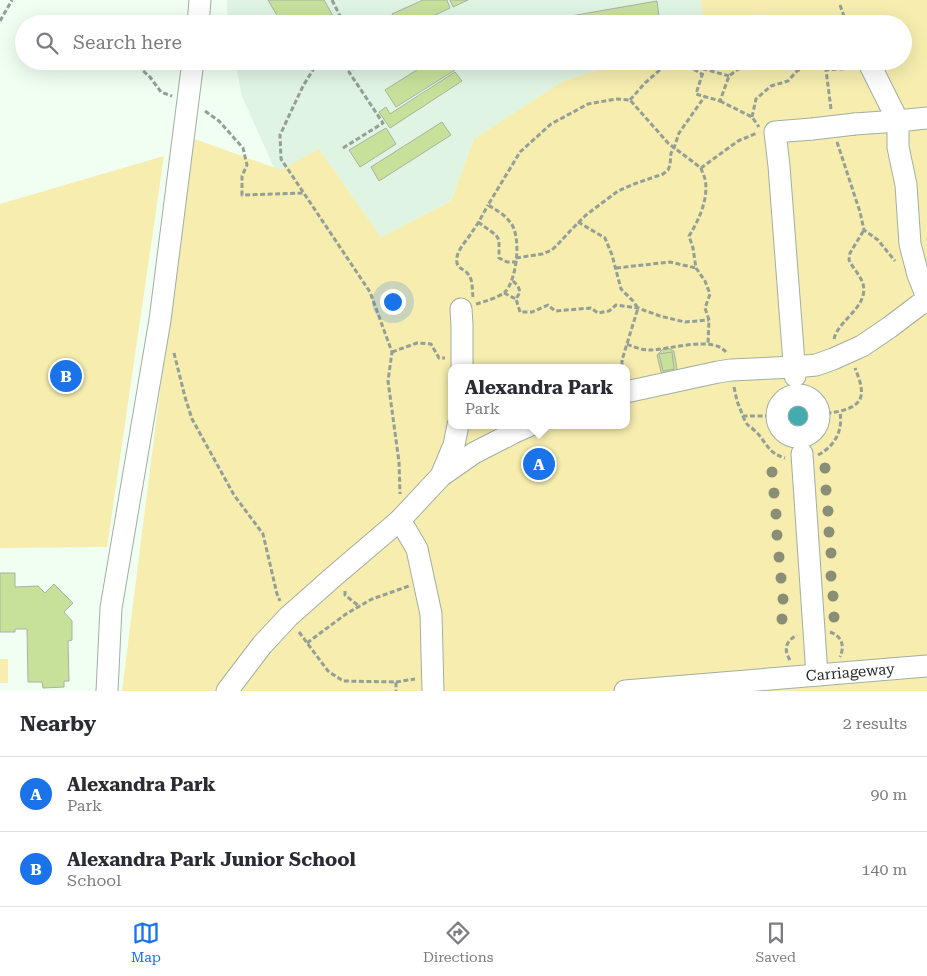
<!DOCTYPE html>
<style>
body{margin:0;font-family:"Roboto Serif",serif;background:#f7f7f7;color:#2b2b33}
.you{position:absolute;left:392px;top:301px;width:18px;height:18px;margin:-12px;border:4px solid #fff;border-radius:50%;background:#1a73e8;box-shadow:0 0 0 8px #1a73e833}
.badge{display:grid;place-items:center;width:32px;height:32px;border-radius:50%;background:#1a73e8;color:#fff;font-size:16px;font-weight:700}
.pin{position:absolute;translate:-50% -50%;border:2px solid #fff;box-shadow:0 1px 5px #0006}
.popup{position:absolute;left:448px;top:364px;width:182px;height:65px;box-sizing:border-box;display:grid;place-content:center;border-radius:10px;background:#fff;filter:drop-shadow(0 1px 4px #0005);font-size:16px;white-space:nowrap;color:#7c7c81}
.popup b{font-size:19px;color:#2b2b33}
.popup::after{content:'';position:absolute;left:50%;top:100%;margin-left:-10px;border:10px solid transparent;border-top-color:#fff}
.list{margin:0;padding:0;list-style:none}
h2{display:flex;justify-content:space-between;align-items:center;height:65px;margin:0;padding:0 20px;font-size:21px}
h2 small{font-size:16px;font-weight:400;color:#7c7c81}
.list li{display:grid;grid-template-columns:32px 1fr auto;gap:15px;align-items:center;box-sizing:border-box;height:75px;padding:0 20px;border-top:1px solid #e1e1e2}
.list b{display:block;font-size:19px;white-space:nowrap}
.list p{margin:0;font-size:16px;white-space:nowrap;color:#7c7c81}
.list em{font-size:16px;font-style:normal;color:#7c7c81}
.icon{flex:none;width:28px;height:28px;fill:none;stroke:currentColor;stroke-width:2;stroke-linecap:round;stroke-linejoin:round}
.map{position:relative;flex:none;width:927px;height:691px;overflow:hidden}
.search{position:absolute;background:#fff;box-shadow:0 5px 20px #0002;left:15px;right:15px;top:15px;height:55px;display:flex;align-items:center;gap:12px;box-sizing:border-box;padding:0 18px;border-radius:28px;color:#7c7c81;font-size:19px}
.sheet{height:215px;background:#fff}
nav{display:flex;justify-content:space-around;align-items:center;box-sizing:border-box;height:70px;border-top:1px solid #e1e1e2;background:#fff;font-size:14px;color:#7c7c81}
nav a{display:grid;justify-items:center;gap:2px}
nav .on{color:#1a73e8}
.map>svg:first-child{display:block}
</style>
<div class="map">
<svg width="927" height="691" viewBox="0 0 927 691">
<rect width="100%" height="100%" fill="#f0fff2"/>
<g fill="#dff4e2">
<polygon points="227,0 769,0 769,14 739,24 228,24"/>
<polygon points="235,61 625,61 561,82 474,139 451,201 381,237 319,149 281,171 274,168 242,96"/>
</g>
<g fill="#f6edaf" fill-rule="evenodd">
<path d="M701,0H927V691H122L192,138L281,170L319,149L381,237L451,201L474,139L561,82L625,61H903V24H739L766,14L703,20ZM452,368H626V425H452Z"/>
<polygon points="164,156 107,547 0,548 0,204"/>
<rect x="0" y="659" width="8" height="24"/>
</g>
<circle fill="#42acb0" cx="799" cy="415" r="11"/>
<g fill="#c7e19b" stroke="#abb1a1">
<polygon points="268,0 324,0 337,23 336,24 282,24"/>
<polygon points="423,0 447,0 450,8 416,24 397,24 392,14"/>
<polygon points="450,0 468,0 453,7"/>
<polygon points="657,1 660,24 548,24 548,20"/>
<polygon points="431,61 449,61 455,70 396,107 385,90"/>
<polygon points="455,72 462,81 390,128 379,112 386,107 390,114"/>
<polygon points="442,122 451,135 379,181 371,167"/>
<polygon points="386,128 396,144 360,167 349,150"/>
<polygon points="665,347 674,351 677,369 670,377 661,372 657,355"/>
<polygon points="672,352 674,369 663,371 659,354"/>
<polygon points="0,573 15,573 15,587 38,586 45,593 54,584 73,603 64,612 72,621 72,640 68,641 69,681 64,681 64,687 43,688 42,682 28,682 27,629 15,629 15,632 0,632"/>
</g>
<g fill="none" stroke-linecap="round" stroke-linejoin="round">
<g stroke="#a0afa2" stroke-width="23">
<g id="minor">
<polyline points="198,24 200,0"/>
<polyline points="870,61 871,67 898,121 898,147 906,185 910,244 918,275 927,297"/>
<polyline points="855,124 898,121 927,118"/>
<polyline points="461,309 462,325 462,368"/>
<polyline points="795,376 779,166 775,132 812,129"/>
<polyline points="626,392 718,372 731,370 795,367 816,365 833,359 862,346 890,327 919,305 927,301"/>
<circle cx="798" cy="416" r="21"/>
<polyline points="802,454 817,675"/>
<polyline points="441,476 454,445 458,425"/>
<polyline points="400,520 417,549 431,614 433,691"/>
<polyline points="107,691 111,608 160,320 193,61"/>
<polyline points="227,691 262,645 288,617 332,578 400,520 441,476 474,453 515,432 531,425"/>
<path id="s1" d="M625,691L927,666"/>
</g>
</g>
<g stroke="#949f96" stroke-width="3" stroke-dasharray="5 2.5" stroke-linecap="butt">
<polyline points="332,0 344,24"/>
<polyline points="840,5 845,19 848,24"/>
<polyline points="0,21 12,0"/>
<polyline points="132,61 150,77 161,92 172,96"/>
<polyline points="307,61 313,70 303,86 280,135 281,159 370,292 392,352 388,381 399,462 400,494"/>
<polyline points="681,61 703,75"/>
<polyline points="813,61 826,70"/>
<polyline points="729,76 704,69 696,94 720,101 729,76 749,61"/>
<polyline points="630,100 645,83 669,62 672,61"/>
<polyline points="720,101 752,117 759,127"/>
<polyline points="831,109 826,70 855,68"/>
<polyline points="205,111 219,121 243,148 247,165 242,176 242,195 303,193"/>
<polyline points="752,117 756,99 771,86 788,81 797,71 804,67 817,64"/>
<polyline points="837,142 860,212 864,230 878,240 895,261"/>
<polyline points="343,148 383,123 349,72 364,61"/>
<path d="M701,168C702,172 704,175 705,179C709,198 699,220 689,236L693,248L696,268L705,281L710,294L705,308L709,320L708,343"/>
<polyline points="478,222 496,235 499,240 499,258 507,262 516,262"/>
<polyline points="578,222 605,238 612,255 621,289 633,301 638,308 622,360 622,368"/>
<polyline points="516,258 542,254 552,250 559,243 572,229 586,215 618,191 634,184 663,174 668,170 670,165 671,153 674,148 679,133 705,96"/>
<polyline points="616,268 670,262 696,268"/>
<polyline points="513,281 518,286 520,292 516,299 520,312 532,312 548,305 555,311 591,308 598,313 609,311 616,305 638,308 660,316 685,322 709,320"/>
<polyline points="504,293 516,299"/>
<path d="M473,297C472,290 473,279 468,274C465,269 459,270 457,263C455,251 466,242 472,232C478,224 483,214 488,205"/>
<path d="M476,304C484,302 499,297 505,292C517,280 522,235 510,222C505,215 496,210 488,205L520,152L551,124L588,104L616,99L630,100L668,143L701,168L738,141L757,133"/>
<path d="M834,339C838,320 869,307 863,284C861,276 852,267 849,260L850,253L864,230"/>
<path d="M627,344C633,347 642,350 650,350C669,350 712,335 726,352"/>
<polyline points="392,352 417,343 431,344 439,358 445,358"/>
<polyline points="174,353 185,397 192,419 234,495 263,534 277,594 280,601"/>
<polyline points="734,387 737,401 743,416 777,416"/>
<path d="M819,414C831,413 858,411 861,396C863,387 858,376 855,368"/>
<path d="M743,416C747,427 748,424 755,431C767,442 767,453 785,458"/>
<path d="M818,455C835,446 843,431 840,412"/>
<polyline points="345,591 345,595 360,607"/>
<polyline points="299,632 328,671 343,681 396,682 396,691"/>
<path d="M830,632C842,636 845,646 840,657"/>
<polyline points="307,643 346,614 372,599 409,586"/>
<path d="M790,660C783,649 786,641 797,635"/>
<polyline points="396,682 415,679"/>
</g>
<use href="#minor" stroke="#fff" stroke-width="21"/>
<g stroke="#a0afa2" stroke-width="23" stroke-linecap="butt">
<polyline id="minor-bridge" points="812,129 855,124"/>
</g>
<use href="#minor-bridge" stroke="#fff" stroke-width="21"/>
</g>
<g fill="#8a8e76">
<circle cx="825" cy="468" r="5.5"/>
<circle cx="772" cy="472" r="5.5"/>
<circle cx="826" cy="490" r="5.5"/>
<circle cx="774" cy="493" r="5.5"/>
<circle cx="828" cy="511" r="5.5"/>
<circle cx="776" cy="514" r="5.5"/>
<circle cx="829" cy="532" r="5.5"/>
<circle cx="777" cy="535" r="5.5"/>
<circle cx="831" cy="553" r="5.5"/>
<circle cx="779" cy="557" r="5.5"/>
<circle cx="831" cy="576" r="5.5"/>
<circle cx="781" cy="578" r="5.5"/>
<circle cx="833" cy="596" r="5.5"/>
<circle cx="783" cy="599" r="5.5"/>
<circle cx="834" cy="617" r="5.5"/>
<circle cx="782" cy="619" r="5.5"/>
</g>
<g text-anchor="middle" stroke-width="4" stroke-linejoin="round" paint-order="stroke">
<g font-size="15" fill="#292f2a" stroke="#fff">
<text dy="5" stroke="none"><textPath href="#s1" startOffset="226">Carriageway</textPath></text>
</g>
</g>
</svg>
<div class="you"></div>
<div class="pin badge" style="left:539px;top:464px">A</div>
<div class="popup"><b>Alexandra Park</b>Park</div>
<div class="pin badge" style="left:66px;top:376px">B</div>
<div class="search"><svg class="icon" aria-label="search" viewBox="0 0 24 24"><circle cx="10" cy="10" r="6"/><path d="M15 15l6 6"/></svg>Search here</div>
</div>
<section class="sheet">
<h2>Nearby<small>2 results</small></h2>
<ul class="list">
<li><span class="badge">A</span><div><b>Alexandra Park</b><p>Park</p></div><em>90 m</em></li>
<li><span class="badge">B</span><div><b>Alexandra Park Junior School</b><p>School</p></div><em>140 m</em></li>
</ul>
</section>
<nav>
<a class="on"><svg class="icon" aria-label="map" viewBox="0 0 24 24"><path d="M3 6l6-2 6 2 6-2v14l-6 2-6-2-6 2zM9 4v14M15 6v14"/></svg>Map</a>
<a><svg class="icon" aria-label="directions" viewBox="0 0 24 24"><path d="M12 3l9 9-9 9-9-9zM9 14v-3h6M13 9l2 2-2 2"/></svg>Directions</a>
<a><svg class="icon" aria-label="saved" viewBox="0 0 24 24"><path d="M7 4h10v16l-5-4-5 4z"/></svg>Saved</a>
</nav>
